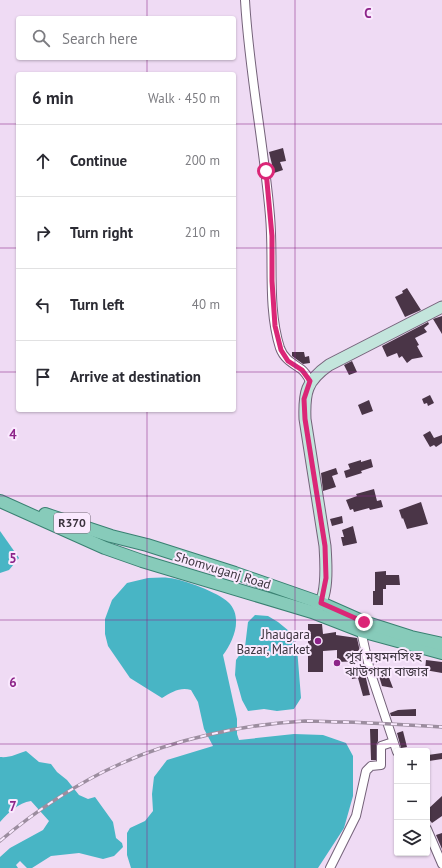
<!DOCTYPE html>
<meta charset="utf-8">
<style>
body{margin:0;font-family:"PT Sans","Noto Sans Bengali",sans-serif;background:#f7f7f7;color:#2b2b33}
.controls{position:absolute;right:12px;bottom:12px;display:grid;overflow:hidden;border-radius:4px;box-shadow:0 1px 3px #0004}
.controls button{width:36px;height:36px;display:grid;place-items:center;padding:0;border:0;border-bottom:1px solid #e1e1e2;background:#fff;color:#2b2b33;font:20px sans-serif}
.stop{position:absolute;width:12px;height:12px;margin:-9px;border:3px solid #db2777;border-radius:50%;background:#fff}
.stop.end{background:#db2777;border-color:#fff;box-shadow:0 1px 4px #0008}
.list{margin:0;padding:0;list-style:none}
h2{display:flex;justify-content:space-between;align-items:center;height:52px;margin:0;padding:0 16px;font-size:17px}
h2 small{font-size:13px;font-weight:400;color:#7c7c81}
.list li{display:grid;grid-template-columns:26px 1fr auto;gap:12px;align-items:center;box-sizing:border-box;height:72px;padding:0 16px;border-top:1px solid #e1e1e2}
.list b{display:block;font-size:15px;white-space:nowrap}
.list em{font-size:13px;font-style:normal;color:#7c7c81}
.icon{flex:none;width:22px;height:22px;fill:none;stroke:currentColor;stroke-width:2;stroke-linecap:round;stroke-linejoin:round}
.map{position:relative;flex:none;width:442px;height:868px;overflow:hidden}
.search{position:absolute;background:#fff;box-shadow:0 1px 3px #0004;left:16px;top:16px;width:220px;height:44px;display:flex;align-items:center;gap:10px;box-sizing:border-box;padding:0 14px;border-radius:4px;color:#7c7c81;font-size:15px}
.panel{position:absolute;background:#fff;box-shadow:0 1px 3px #0004;left:16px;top:72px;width:220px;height:340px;border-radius:4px}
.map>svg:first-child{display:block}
</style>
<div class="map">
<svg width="442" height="868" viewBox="0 0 442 868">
<rect width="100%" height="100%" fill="#efdbf4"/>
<g fill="#48b5c5">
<polygon points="0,531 19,558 9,570 0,573"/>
<path d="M148,578C155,578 162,577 169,578C183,579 219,593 228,602C244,617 233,642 223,655L237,719V734L239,740L294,734L323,735L346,743L353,756V796L344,828L318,868H131L127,855V833L130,828L145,821L153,811L152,794L154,777L167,760L213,746L204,729L198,702L191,690C180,687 172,692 162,698L130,678L108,646L105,634V619L112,600L127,583Z"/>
<polygon points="255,615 268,616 278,622 289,631 297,648 301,698 294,709 277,711 264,709 248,711 242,700 235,675 236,660 245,647 248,622"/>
<path d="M26,751L39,762L51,764L57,772L67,780L79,795L88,799L95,797L113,822L116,838L122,843L123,847L114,856L103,859L79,853L51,856L32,868H27L20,861L16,865L18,868H0V857L10,848L43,830L49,821L31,801C18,803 9,812 0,822V757C10,758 17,754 26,751Z"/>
</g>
<g fill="#4a3547">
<polygon points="283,148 286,161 280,162 283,170 274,173 269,152"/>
<polygon points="407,288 421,310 405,317 395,297 403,293 402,291"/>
<polygon points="442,316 442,334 433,319"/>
<polygon points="428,322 429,324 424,328 427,332 415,338 419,345 417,346 423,357 412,359 407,363 402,356 399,358 397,353 387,357 382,346"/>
<polygon points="292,352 304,352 305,357 309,356 310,363 303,364 292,356"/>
<polygon points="352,361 357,372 349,375 344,365"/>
<polygon points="430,395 434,403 428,406 427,403 424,404 422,399"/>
<polygon points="369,400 373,411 362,415 358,405"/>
<polygon points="430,431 434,438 442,435 442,443 436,447 434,445 430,447 423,435"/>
<polygon points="371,459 373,467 361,471 362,473 346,478 344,471 350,469 348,464 361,460 361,462"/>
<polygon points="336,468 338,474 332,476 336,487 323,491 321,473"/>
<polygon points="374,489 377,501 381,500 383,507 370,510 369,508 354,512 353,509 350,510 346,500 357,496 356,494"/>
<polygon points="421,502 428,524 407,529 403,518 402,519 399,510"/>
<polygon points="342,516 343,523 332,526 330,519"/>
<polygon points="353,526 357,543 343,546 341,537 344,537 342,530"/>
<polygon points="386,571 386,575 399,575 400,585 386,585 386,589 383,589 383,605 373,605 373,591 375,591 375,572"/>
<polygon points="308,624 322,624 323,634 336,632 336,635 357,638 362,661 337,662 337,650 323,651 323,672 308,672"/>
<polygon points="426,660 442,662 442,673 425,670"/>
<polygon points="364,670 370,695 363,696 358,678 352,679 351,672"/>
<polygon points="384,675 385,676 388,675 393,688 382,686 379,676"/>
<polygon points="416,709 416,716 391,716 390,713 398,710"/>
<polygon points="370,729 378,729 378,741 376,746 376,760 371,760"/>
<polygon points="403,731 407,747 401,748 397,733"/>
<polygon points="442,753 442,759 429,761 428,755"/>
<polygon points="442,796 442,816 432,823 427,817 427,810"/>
<polygon points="442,833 442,849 436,835"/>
</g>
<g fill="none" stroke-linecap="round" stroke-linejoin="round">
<g stroke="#746279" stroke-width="10">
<g id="street">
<path d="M245,0C249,72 264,144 270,216C274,259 267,307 280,348C284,359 292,363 301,369C305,372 308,377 310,381"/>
<polyline points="361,631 370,671 397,752"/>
<polyline points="427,829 442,864"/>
<polyline points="330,868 356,816 366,771 371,766 381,765 381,746 393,742"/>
</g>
</g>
<g stroke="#746279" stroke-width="13">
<path id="secondary" d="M316,609C329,598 326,562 325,546L305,419C304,393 306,381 329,365L442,307"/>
</g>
<g stroke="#398071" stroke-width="14">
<g id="primary">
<polyline points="0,501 105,548 142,561 312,612 361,631 442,653"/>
<polyline points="45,514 111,536 147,545 235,573 321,603 364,622 411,637 442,644"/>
</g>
</g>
<use href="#street" stroke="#fff" stroke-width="8"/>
<use href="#secondary" stroke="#c3e5dc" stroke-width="11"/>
<use href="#primary" stroke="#87cbba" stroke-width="12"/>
<g stroke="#9c8d9f" stroke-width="3.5">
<path id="rail" d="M0,841C34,812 79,782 120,764C174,739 246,724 305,721C318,721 332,722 345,722C377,723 410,725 442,727"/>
</g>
<use href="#rail" stroke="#fae9fe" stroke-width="2" stroke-dasharray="6" stroke-linecap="butt"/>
</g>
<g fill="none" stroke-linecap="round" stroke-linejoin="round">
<polyline stroke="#db2777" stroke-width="5" points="266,171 272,236 272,281 275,326 281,350 288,361 302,370 310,381 304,399 305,419 325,546 326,578 321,603 364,622"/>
</g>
<path fill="none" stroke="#8d2489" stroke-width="1" stroke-opacity="0.55" d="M147,0V18M295,0V868M147,58V74M0,124H18M234,124H442M0,248H18M234,248H442M0,372H18M234,372H442M147,410V868M0,496H442M0,620H442M0,744H442"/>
<g fill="#8d2489" stroke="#fae9fe" stroke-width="1.5">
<circle cx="318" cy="641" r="4"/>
<circle cx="337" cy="663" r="4"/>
</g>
<g text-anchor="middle" stroke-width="4" stroke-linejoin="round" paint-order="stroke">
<rect fill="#fae9fe" stroke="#756a78" stroke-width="1" x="54" y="513" width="36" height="20" rx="3"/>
<g font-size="12" font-weight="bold" fill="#3c343e">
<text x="72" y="527">R370</text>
</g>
<g font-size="13" fill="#3c343e" stroke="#fae9fe">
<text transform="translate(223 570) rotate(17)" y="5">Shomvuganj Road</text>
</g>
<g font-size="13" fill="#3c343e" stroke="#fae9fe" text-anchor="end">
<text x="310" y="639">Jhaugara<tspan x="310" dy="15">Bazar, Market</tspan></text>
<text x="345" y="661" text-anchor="start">পূর্ব ময়মনসিংহ<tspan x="345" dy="15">ঝাউগারা বাজার</tspan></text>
</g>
</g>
<g font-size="13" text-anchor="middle" font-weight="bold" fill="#8d2489" stroke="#fae9fe" stroke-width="4" stroke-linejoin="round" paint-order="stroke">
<text x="368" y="18">C</text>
<text x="13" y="439">4</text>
<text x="13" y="563">5</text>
<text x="13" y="687">6</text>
<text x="13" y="811">7</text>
</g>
</svg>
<div class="controls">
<button>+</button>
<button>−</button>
<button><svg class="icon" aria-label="layers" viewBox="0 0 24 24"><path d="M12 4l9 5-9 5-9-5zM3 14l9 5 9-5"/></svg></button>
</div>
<div class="stop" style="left:266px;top:171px"></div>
<div class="stop end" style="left:364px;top:622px"></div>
<div class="search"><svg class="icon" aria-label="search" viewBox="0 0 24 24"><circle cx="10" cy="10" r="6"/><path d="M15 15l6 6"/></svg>Search here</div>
<section class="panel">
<h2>6 min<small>Walk · 450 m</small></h2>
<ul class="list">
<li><svg class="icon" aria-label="ahead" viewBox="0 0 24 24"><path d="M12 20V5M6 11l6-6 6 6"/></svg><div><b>Continue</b></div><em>200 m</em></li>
<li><svg class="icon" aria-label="right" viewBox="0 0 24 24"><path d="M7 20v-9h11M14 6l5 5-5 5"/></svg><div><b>Turn right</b></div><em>210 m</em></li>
<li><svg class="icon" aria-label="left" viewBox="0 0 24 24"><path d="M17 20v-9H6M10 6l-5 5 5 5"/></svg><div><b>Turn left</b></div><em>40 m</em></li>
<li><svg class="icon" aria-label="arrive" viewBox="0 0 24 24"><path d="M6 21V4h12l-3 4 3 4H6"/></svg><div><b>Arrive at destination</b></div></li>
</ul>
</section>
</div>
